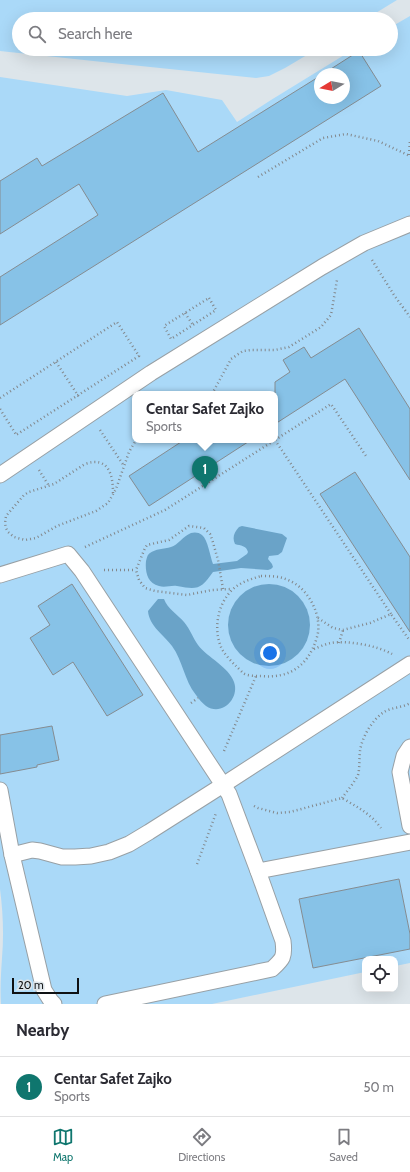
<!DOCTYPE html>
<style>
body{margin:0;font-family:Cabin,sans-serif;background:#f2f2f3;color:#2b2b33}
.controls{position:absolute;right:12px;bottom:12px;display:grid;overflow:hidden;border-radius:8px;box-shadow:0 4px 16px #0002}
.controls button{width:36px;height:36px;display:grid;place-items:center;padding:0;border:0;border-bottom:1px solid #e1e1e2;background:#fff;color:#2b2b33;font:20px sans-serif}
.compass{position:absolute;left:314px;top:68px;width:36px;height:36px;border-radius:50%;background:#fff;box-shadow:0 4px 16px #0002;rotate:260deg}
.scale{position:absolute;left:12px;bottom:10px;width:67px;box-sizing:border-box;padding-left:4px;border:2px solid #0f1113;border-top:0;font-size:11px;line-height:14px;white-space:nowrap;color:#0f1113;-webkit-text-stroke:3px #dde5ea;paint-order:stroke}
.you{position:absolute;left:270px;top:653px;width:14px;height:14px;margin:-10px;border:3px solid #fff;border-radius:50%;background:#1a73e8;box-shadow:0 0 0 6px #1a73e833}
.badge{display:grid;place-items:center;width:26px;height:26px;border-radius:50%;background:#0f766e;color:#fff;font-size:13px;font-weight:700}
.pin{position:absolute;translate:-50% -33px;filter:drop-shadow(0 1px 2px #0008)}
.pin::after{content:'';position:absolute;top:21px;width:14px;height:12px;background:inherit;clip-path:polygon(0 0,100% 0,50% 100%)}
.popup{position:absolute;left:132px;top:391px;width:146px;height:52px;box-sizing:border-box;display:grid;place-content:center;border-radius:8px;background:#fff;filter:drop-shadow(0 1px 3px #0005);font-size:13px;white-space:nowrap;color:#7c7c81}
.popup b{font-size:15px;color:#2b2b33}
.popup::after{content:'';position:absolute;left:50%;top:100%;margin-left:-8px;border:8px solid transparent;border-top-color:#fff}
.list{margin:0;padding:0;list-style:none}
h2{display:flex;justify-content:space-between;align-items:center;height:52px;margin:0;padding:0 16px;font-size:17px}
h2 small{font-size:13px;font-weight:400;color:#7c7c81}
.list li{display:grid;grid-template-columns:26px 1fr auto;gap:12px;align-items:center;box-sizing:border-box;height:60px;padding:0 16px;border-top:1px solid #e1e1e2}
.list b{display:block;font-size:15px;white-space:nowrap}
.list p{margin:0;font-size:13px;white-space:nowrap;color:#7c7c81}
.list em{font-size:13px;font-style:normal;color:#7c7c81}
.icon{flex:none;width:22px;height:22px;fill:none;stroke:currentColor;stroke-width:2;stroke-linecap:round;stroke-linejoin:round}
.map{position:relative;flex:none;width:410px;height:1004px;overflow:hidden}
.search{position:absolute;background:#fff;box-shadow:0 4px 16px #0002;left:12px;right:12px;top:12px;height:44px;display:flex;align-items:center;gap:10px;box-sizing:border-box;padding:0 14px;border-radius:22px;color:#7c7c81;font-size:15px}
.sheet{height:112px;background:#fff}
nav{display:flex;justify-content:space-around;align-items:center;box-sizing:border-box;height:56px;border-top:1px solid #e1e1e2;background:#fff;font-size:11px;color:#7c7c81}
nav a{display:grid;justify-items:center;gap:2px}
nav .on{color:#0f766e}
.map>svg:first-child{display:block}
</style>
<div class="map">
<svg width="410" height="1004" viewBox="0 0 410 1004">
<rect width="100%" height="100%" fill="#dde5ea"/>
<g fill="#aad9f8" fill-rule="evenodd">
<polygon points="0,0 397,0 366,19 19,19 19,49 317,49 285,68 269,76 256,78 112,63 0,51"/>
<path d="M410,16V963L395,966V959H365V972L212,1004H1C0,989 1,973 2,958C4,935 3,912 0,889V77L127,96L166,90L222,100L237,122L271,100L354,49H391V27ZM320,74H344V98H320ZM135,394H275V440H135Z"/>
</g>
<g fill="#6aa3c8">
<path d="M242,526L282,534L287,538L282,552L278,555L269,556L268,559L272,564L273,567L271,569L268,570L241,568L213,572C201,589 198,590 177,586C171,585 165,588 159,586C147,583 145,571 146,561C147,558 147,555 150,553C155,549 164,549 171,547C178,545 183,536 191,533C194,532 199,532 202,535C208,540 210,556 213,564L237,561L247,554L248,552C246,545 241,546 235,544C232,538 234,532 239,527Z"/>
<circle cx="269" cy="625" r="41"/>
<path d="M158,599H164C167,608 178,615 184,622C190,629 193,638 198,645C208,658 229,667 234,682C240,698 222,717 206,706C202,703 199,699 196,695C184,680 183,661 172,646C164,635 149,626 148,611Z"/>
</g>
<g fill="#87c2e7" stroke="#858c91">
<polygon points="359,51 381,86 0,325 0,277 98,215 79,184 0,234 0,181 37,158 42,166 163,93 198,152 320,76 320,98 344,98 344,74 323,74"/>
<polygon points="359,328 410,409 410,480 345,379 275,424 275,382 290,372 283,360 304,347 311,358"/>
<polygon points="184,440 251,440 149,506 129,476"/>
<polygon points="355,472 410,557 410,632 320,494"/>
<polygon points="72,584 143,695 107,716 73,662 53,675 30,638 50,625 38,606"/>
<polygon points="52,726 59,760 37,765 37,767 0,774 0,735"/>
<polygon points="399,879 410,934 410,949 313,968 299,899"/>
</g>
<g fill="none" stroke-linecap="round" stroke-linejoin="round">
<g stroke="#98a0a5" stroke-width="17">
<g id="pedestrian">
<polyline points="0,475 151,373 322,267 364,243 410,224"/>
<path d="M0,575L68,554L82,571L229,794L258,871L283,941C285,957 283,959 272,969L105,1004"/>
<polyline points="410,747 404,756 400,772 410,826"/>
<polyline points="0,790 12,855 44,990 51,1001 54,1004"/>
<polyline points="12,855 32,850 40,851 62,857 75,857 91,856 109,852 129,844 149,832 223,785 410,664"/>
<polyline points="258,871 410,842"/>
</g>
</g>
<g stroke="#83888c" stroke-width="2.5" stroke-dasharray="1 3" stroke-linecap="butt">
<polyline points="409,155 410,140"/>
<polyline points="258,177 323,138 346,134 378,141 410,156"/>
<polyline points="372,260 394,295 410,317"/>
<polygon points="209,298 216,310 171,339 164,326"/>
<polyline points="185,313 193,325"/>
<polyline points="56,362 79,397"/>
<polyline points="212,394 231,359 243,351 252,350 275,350 289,347 321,327 331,315 337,280"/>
<polyline points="0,398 117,322 139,356 16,435"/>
<polyline points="0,409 17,436"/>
<polyline points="100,430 124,466"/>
<polyline points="275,440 391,614"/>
<polyline points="275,440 331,404 366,456"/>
<polyline points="39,470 49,486"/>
<path d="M113,493C113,474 108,456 85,464L54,484L29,492L24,495L6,516L5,523L6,528L8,532L14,537L25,540L36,538L57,526L96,511L108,503L116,489L129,452L136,440"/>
<polyline points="85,547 165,510 275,440"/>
<polyline points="104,570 136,570"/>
<path d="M261,576C271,576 281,576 290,581C309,589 323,617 317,637C309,665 290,679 261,676C255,676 247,676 243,673C241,671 238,668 236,666C231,661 224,654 221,647C213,628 218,603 233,589C241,582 251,579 261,576Z"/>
<polyline points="223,589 218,560 212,539 210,534 204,528 189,526 169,540 147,545 145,548 136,570 139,580 145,588 155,591 187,595 212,590 232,589"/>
<polyline points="318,618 333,628 343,630 370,623 391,614 410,641"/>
<polyline points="339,643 343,630"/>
<path d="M314,649C319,647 325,644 331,643C348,640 378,646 392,654"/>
<polyline points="191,703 198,698"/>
<polyline points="224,751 256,676"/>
<path d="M342,798C347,791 354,783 358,775C360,767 359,759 360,751C362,737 372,720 384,712C392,707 402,708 410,703"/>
<path d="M254,806L258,808L277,813L290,812L342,798C357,807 370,813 381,828"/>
<polyline points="197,864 216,813"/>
</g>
<use href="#pedestrian" stroke="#fff" stroke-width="15"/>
</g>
</svg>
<div class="controls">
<button><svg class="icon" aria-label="locate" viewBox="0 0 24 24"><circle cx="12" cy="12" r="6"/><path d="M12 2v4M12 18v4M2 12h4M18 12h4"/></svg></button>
</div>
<svg class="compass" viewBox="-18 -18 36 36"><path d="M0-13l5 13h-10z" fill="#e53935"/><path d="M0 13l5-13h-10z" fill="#7c7c81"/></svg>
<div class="scale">20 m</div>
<div class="you"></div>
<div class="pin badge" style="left:205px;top:489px">1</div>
<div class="popup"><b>Centar Safet Zajko</b>Sports</div>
<div class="search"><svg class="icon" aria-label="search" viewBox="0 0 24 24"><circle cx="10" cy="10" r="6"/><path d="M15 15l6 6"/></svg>Search here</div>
</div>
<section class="sheet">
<h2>Nearby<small></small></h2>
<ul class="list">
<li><span class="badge">1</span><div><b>Centar Safet Zajko</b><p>Sports</p></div><em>50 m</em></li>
</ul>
</section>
<nav>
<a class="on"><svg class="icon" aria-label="map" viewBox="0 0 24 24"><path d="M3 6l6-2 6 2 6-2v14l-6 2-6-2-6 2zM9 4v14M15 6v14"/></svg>Map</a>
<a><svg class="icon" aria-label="directions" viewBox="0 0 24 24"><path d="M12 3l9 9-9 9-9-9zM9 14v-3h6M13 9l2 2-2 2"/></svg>Directions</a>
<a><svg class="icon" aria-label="saved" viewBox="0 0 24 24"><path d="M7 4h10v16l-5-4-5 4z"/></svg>Saved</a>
</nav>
